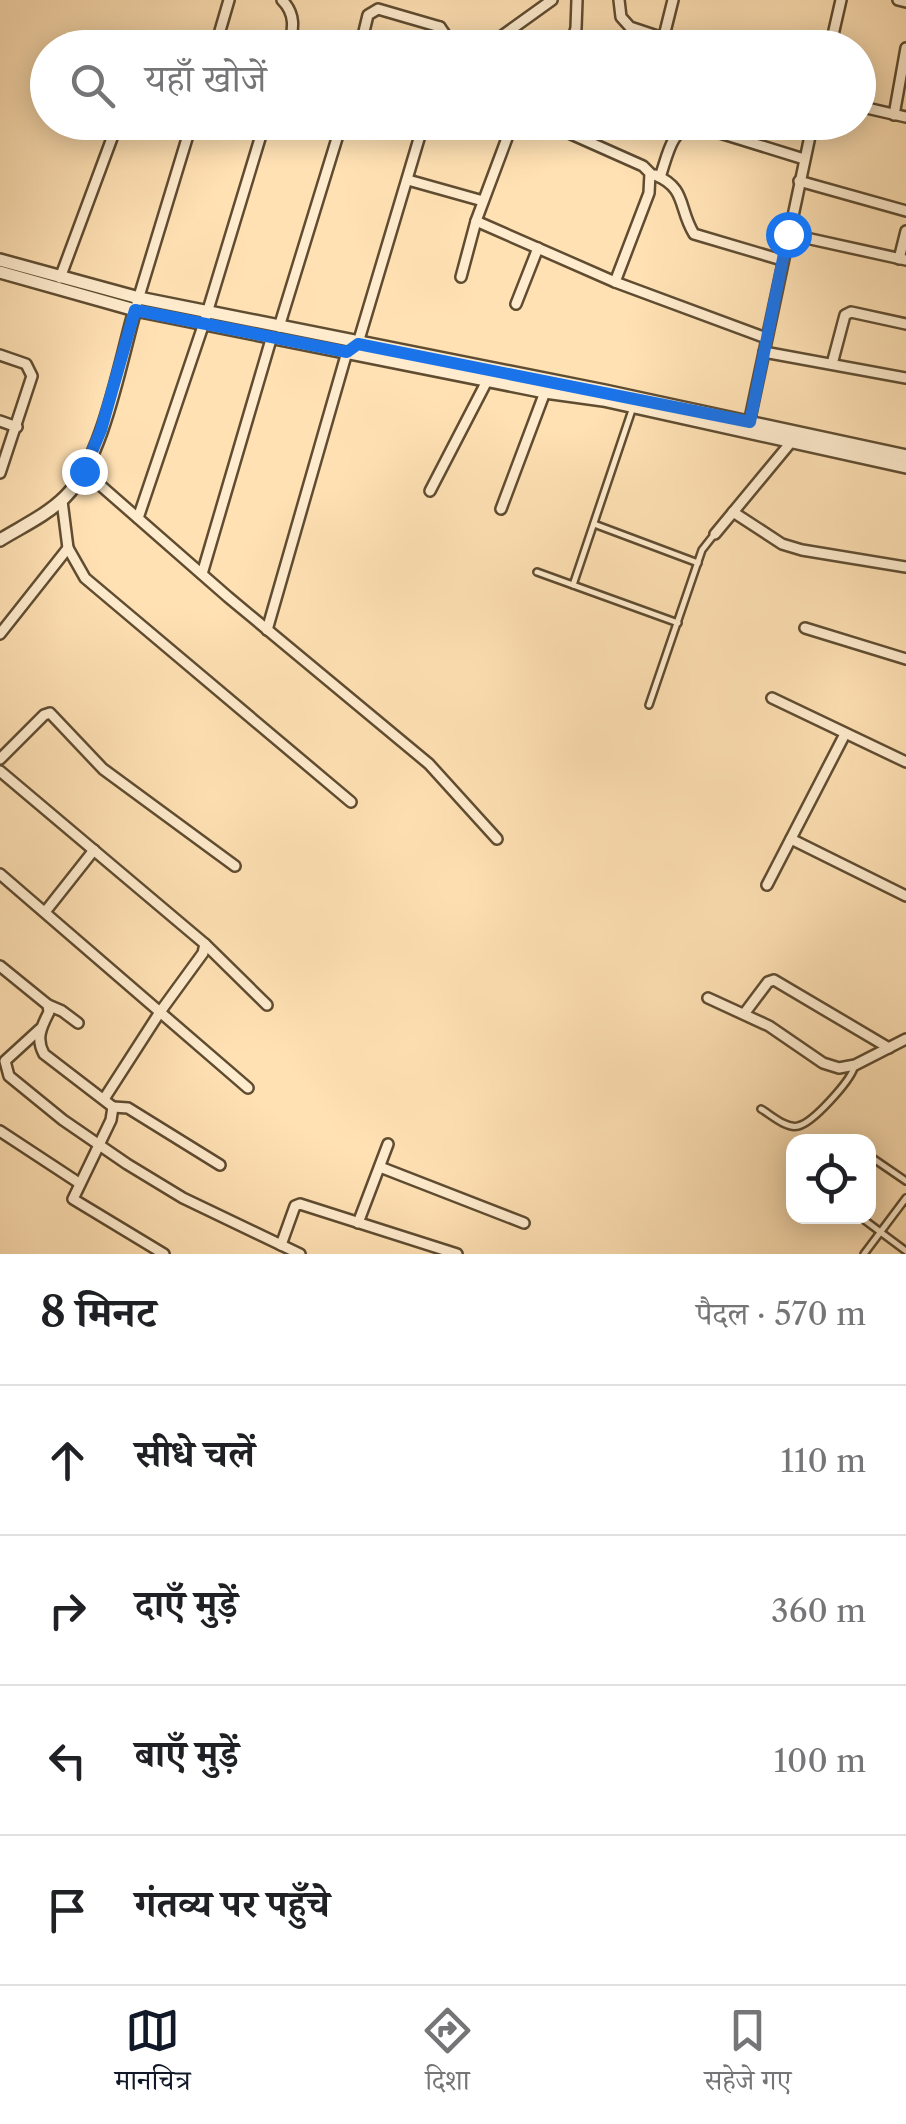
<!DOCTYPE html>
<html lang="hi">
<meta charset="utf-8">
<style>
body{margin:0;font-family:"Libre Caslon Text","Noto Serif Devanagari",serif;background:#f2f2f2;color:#202124}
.controls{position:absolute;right:30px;bottom:30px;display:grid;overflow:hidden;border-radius:20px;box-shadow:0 5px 25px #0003}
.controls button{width:90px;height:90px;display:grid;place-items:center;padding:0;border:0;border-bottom:2px solid #e0e0e0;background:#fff;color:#202124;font:50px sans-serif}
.stop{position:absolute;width:30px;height:30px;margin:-22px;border:8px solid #1a73e8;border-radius:50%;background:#fff}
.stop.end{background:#1a73e8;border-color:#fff;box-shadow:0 2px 10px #0008}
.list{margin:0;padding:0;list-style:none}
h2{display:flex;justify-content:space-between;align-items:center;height:130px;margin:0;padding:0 40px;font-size:42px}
h2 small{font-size:32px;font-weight:400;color:#757577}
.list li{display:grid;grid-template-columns:65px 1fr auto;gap:30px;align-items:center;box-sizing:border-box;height:150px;padding:0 40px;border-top:2px solid #e0e0e0}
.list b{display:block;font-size:38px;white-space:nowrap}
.list em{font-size:32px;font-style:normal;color:#757577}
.icon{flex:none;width:55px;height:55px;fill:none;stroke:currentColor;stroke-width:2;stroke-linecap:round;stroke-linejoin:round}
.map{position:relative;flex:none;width:906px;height:1254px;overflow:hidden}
.search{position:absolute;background:#fff;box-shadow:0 5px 25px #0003;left:30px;right:30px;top:30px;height:110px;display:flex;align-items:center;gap:25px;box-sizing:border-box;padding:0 35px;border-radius:55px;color:#757577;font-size:38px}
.sheet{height:730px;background:#fff}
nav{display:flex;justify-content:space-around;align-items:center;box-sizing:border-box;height:140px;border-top:2px solid #e0e0e0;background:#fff;font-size:28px;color:#757577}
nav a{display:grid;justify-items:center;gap:5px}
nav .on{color:#111827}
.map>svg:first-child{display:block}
</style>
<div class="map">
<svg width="906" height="1254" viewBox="0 0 906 1254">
<rect width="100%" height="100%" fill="#ffe1b4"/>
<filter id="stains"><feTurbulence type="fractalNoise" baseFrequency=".002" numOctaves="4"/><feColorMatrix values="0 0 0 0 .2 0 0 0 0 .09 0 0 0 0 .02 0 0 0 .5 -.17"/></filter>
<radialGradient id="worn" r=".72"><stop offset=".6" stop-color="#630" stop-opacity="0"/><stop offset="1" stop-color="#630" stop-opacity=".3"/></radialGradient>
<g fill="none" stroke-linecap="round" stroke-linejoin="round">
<g stroke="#5f4c31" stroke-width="10">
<g id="service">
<polyline points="594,524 698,563"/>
<polyline points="537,572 678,623"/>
<polyline points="573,585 632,410"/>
<polyline points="649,705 702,550 713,536"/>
<path d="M761,1109C770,1114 786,1129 798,1126C813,1123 849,1082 854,1068"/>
<polyline points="868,1155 906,1181"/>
<polyline points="859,1216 906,1251"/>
<polyline points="864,1254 906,1198"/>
</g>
</g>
<g stroke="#5f4c31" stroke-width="14">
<g id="minor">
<path d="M282,0C296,14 294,29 288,48"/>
<polyline points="619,0 621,17 630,27 693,48"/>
<polyline points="898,0 906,2"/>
<polyline points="664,36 673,0"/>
<polyline points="215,48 229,0"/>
<polyline points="360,48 368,15 378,9 440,27 452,44"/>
<polyline points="434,48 440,27"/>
<polyline points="491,48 495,41 552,0"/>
<polyline points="570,48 576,28 577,0"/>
<polyline points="830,48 841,0"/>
<polyline points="858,106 906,117"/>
<polyline points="894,115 906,48"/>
<polyline points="544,122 643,166 650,173 649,193 615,282"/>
<path d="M655,175C687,188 678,208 694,234L782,260"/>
<path d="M660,177C667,158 671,128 694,125L804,159"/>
<polyline points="408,180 483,201"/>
<polyline points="799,181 906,211"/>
<polyline points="476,221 615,282 766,338"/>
<polyline points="788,234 906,260"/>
<polyline points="899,259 906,231"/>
<polyline points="461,277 476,221 513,122"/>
<polyline points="60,278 118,122"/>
<polyline points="137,303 192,122"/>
<polyline points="516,304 538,248"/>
<polyline points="279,327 342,122"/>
<polyline points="764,352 906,378"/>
<polyline points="0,355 26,364 32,376 0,473"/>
<polyline points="832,364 845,315 851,312 906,324"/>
<polyline points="0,421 17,427"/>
<polyline points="748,428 813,122"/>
<polyline points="84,471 228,597 429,764 497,839"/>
<polyline points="430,491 488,379"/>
<polyline points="62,501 68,548 85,578 351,802"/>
<polyline points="501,509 545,392"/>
<polyline points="733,512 782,544 802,550 906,567"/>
<polyline points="138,518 204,323 265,122"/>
<polyline points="715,534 792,441"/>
<polyline points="202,574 272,336"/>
<polyline points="805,628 906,659"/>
<polyline points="267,630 347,352 358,343 424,122"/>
<polyline points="0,634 68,548"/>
<polyline points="772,698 906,762"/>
<polyline points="0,759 44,715 50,713 103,769 235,866"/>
<polyline points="0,771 205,944 203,953 160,1012 104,1099"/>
<polyline points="791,839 906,896"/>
<polyline points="0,874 248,1088"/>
<polyline points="767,885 845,734"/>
<polyline points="45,912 94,850"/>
<polyline points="205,944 267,1005"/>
<path d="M0,966L48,1005L49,1012C42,1026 35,1038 44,1054L113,1107L111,1120L73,1199L164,1254"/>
<polyline points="708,998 769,1026 823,1063 839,1068 855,1065 906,1039"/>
<polyline points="48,1005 62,1011 78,1023"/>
<polyline points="744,1014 768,982 774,980 889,1048"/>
<polyline points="40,1029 5,1061 9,1076 63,1120 127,1164 183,1198 300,1254"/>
<polyline points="113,1107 128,1108 220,1165"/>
<polyline points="0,1131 79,1183"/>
<polyline points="380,1167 524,1223"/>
<polyline points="358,1223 388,1144"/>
<polyline points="281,1245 295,1206 300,1204 457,1254"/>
</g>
</g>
<g stroke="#5f4c31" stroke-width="16">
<g id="tertiary">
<polyline points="0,260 139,298 605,391 906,456"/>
<polyline points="0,272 135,310 545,392 603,400 906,467"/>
<path d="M0,540C21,527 47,515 65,497C103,460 120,362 135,310"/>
</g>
</g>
<use href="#service" stroke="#ffecce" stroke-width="5"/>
<use href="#minor" stroke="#ffecce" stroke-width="9"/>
<use href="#tertiary" stroke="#ffecce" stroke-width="11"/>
</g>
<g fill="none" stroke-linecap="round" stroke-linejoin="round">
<polyline stroke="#1a73e8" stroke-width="12" points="84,471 101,430 135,310 347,352 358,344 750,422 788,234"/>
</g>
<rect width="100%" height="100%" filter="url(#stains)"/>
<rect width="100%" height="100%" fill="url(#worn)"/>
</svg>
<div class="controls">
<button><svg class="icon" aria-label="locate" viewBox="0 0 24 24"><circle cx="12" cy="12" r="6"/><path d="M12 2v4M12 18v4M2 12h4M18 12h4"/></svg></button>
</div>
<div class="stop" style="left:788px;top:234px"></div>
<div class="stop end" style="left:84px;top:471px"></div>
<div class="search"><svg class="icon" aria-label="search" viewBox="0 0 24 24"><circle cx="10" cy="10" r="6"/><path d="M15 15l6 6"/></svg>यहाँ खोजें</div>
</div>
<section class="sheet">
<h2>8 मिनट<small>पैदल · 570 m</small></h2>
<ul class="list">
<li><svg class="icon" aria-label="ahead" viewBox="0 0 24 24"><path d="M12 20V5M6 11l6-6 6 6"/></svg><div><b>सीधे चलें</b></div><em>110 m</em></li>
<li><svg class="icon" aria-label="right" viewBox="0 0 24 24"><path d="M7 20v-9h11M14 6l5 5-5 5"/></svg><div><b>दाएँ मुड़ें</b></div><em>360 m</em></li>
<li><svg class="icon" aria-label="left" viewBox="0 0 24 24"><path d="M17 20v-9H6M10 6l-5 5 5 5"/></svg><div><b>बाएँ मुड़ें</b></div><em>100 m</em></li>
<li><svg class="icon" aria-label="arrive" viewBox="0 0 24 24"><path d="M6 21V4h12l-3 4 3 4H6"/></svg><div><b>गंतव्य पर पहुँचे</b></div></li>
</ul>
</section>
<nav>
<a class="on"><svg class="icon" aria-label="map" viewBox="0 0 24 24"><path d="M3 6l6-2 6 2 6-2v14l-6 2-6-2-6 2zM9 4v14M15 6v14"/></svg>मानचित्र</a>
<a><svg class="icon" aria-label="directions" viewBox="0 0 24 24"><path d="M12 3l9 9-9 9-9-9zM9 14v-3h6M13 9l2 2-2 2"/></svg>दिशा</a>
<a><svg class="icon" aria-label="saved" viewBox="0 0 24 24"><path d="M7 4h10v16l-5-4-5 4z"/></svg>सहेजे गए</a>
</nav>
